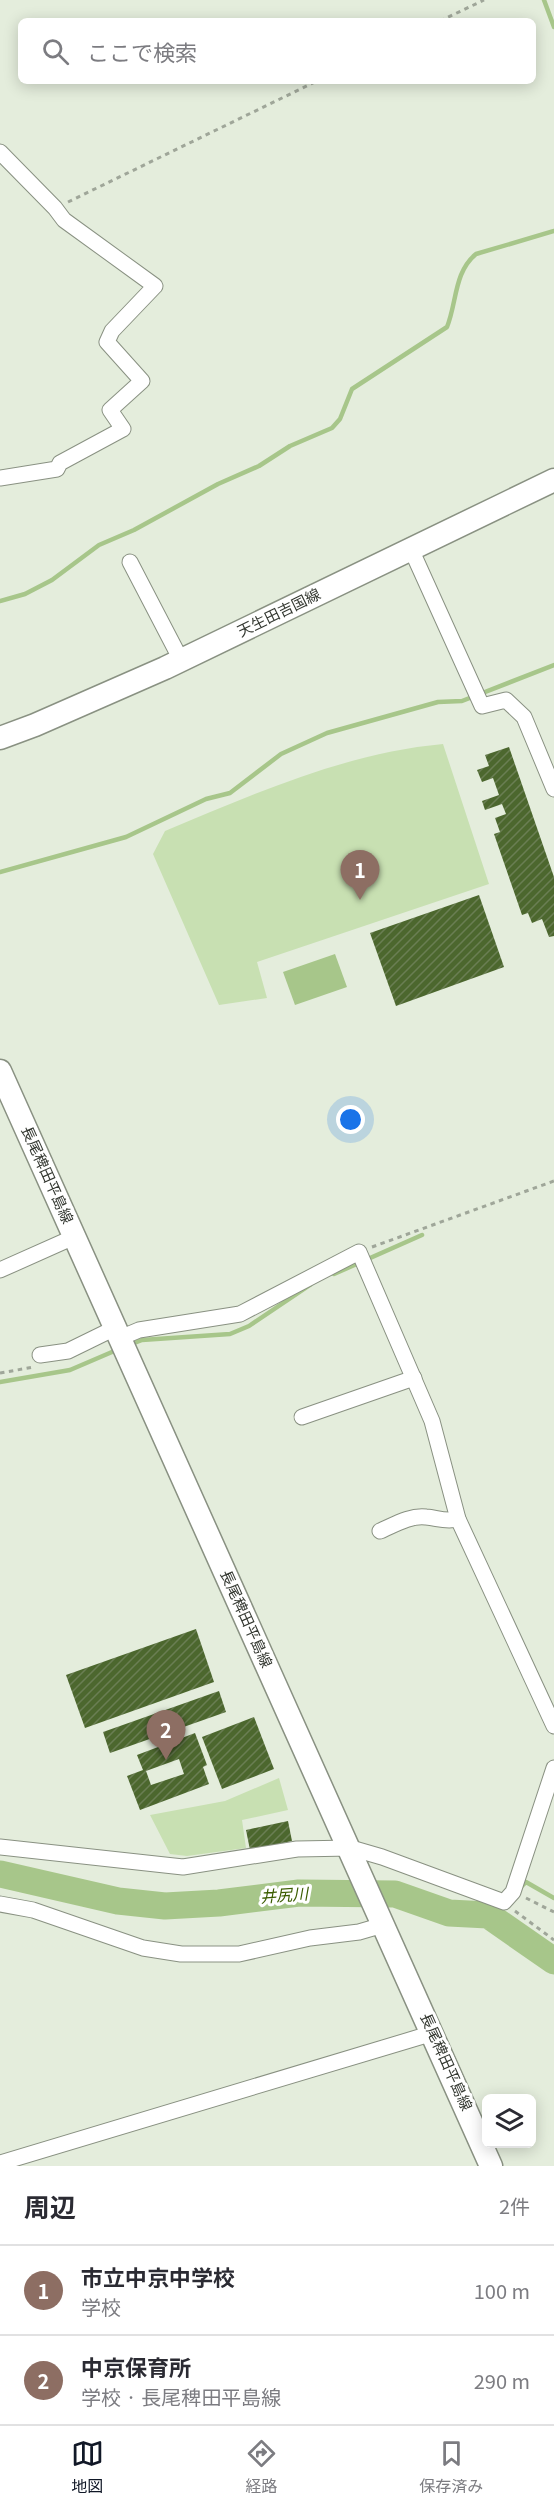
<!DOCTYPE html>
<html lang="ja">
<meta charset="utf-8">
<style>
body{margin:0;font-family:Georgia,"Noto Sans JP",serif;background:#f7f7f7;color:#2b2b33}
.controls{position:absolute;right:18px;bottom:18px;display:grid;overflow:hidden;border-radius:9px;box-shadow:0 3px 15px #0003}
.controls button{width:54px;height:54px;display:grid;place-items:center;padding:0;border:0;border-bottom:2px solid #e1e1e2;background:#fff;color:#2b2b33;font:30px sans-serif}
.you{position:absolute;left:351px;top:1120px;width:21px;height:21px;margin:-15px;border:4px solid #fff;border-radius:50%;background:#1a73e8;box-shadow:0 0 0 9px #1a73e833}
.badge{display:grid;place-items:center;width:39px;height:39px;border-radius:50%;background:#111827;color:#fff;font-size:20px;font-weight:700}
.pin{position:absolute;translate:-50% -50px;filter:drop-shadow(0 2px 3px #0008)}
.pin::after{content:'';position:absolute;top:32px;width:21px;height:18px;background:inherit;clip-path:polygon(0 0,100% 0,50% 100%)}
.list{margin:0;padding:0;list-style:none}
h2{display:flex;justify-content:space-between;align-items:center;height:78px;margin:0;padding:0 24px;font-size:26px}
h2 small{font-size:20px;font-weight:400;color:#7c7c81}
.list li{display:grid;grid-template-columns:39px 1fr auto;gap:18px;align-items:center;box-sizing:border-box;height:90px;padding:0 24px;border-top:2px solid #e1e1e2}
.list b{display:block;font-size:22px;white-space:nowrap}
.list p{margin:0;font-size:20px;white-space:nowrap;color:#7c7c81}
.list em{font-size:20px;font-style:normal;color:#7c7c81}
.icon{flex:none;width:33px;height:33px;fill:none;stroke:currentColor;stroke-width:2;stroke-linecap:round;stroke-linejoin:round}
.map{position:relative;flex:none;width:554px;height:2166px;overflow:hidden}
.search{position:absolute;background:#fff;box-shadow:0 3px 15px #0003;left:18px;right:18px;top:18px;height:66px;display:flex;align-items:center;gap:15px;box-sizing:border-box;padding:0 21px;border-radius:9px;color:#7c7c81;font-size:22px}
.sheet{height:258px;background:#fff}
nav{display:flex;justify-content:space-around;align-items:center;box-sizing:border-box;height:84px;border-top:2px solid #e1e1e2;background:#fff;font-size:16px;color:#7c7c81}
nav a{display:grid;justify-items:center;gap:3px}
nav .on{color:#111827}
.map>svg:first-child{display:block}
</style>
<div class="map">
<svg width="554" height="2166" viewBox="0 0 554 2166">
<defs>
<pattern id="building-hatch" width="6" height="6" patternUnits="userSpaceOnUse" patternTransform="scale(1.5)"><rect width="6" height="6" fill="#4c672e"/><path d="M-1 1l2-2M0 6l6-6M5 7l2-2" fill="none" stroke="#6a7e53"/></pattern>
</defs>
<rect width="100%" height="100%" fill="#e4eddc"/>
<g fill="#c8e0b2">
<path d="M443,744L489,884L257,962L267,998L219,1005L153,854L165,831C254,794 345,753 443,744Z"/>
<polygon points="279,1778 288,1810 242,1820 246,1848 187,1856 170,1854 150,1815 225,1801"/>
</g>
<polygon fill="#a7c68a" points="335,954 347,987 295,1005 283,972"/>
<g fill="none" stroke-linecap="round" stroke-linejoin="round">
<g stroke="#a7c68a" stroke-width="4.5">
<polyline points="544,0 554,27"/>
<path d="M0,601L25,594L52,580L99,545L134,530L218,484L259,466L290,446L332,428L340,419L352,389L447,327C457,302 454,272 476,254L554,231"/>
<polyline points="0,872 126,837 206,799 230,793 281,754 327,733 438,702 462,701 554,665"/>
<polyline points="334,1274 422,1235"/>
<polyline points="129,1345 142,1340 230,1334 249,1326 310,1285"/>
<polyline points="0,1382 70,1370 119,1349"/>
<polyline points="519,1889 526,1882 554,1898"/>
<polyline points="488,1915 501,1904"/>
</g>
<polyline stroke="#a7c68a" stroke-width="27" points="0,1874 118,1901 165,1906 219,1903 299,1893 395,1894 449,1913 488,1915 554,1961"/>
</g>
<g fill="url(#building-hatch)" fill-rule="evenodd">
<polygon points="509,747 554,877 554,936 549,937 542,919 532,923 528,913 522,915 494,834 500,832 495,818 506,814 502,804 485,810 482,801 499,795 493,778 482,782 477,770 489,766 485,755"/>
<polygon points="479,895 504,967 396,1006 370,933"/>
<polygon points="196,1629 214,1682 85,1728 66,1675"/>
<polygon points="219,1691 226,1712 110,1753 103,1732"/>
<polygon points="254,1717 274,1769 222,1789 202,1737"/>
<path d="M195,1733L207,1765L203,1767L209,1784L140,1810L127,1776L143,1770L137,1755ZM179,1759L184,1774L151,1785L146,1771Z"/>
<polygon points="288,1821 292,1841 250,1850 246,1830"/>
</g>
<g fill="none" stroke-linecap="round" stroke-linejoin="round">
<g stroke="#899182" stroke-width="17">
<g id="street">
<polyline points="0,152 55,208 64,220 155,286 112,331 107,342 142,381 110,410 123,429 60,463 57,469 0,478"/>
<polyline points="411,549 482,706 506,700 524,717 554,789"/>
<polyline points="130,562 181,660"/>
<polyline points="0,1270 74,1237"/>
<polyline points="120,1338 139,1330 240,1314 359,1252 432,1421 458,1519 554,1726"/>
<polyline points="40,1355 68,1351 115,1328"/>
<polyline points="302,1417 414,1378"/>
<path d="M380,1531C394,1525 410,1515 426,1517C438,1518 445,1522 458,1519"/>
<polyline points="0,1847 183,1867 297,1849 351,1848 382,1857 504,1902 513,1892 554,1768"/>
<polyline points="0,1904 33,1910 143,1948 181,1954 239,1954 310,1938 359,1932 383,1925"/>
<polyline points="0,2163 433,2033"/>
</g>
</g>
<g stroke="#899182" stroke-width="25">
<g id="secondary">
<polyline points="0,738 35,725 165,668 554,480"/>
<polyline points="0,1071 491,2166"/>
</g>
</g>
<g stroke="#9fa699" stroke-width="3" stroke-dasharray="4.5 4.5" stroke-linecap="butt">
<polyline points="440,21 484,0"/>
<polyline points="68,202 317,81"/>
<polyline points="372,1247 554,1181"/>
<polyline points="0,1373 34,1367"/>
<polyline points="526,1898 554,1912"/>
<polyline points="515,1911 554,1940"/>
</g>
<use href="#street" stroke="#fff" stroke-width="15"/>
<use href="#secondary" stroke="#fff" stroke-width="22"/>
</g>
<g text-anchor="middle" stroke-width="6" stroke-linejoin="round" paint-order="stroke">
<g font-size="15" fill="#343831" stroke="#fff">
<text transform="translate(279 613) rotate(-26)" y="5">天生田吉国線</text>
<text transform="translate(47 1175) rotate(66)" y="5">長尾稗田平島線</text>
<text transform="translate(246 1619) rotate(66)" y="5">長尾稗田平島線</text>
<text transform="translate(446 2062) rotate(66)" y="5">長尾稗田平島線</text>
</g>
<g font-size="16" font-style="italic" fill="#3b5d00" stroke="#fff">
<text transform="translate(284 1895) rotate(-4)" y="6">井尻川</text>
</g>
</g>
</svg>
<div class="controls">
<button><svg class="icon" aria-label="layers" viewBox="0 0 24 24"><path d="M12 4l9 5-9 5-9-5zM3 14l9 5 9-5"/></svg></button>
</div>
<div class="you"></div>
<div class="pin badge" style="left:360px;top:900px;background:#8d6e63">1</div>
<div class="pin badge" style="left:166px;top:1760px;background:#8d6e63">2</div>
<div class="search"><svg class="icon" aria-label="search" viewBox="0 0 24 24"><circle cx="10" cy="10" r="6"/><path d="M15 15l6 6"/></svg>ここで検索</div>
</div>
<section class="sheet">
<h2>周辺<small>2件</small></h2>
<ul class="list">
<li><span class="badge" style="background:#8d6e63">1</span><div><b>市立中京中学校</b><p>学校</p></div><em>100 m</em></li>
<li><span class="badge" style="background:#8d6e63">2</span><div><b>中京保育所</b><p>学校 · 長尾稗田平島線</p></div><em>290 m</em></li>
</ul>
</section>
<nav>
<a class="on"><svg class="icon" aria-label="map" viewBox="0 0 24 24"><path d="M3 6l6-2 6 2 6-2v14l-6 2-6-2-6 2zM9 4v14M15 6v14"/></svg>地図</a>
<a><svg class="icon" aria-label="directions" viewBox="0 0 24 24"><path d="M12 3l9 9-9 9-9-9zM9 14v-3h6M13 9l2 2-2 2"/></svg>経路</a>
<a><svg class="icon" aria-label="saved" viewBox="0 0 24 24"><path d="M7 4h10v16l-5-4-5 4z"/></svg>保存済み</a>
</nav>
